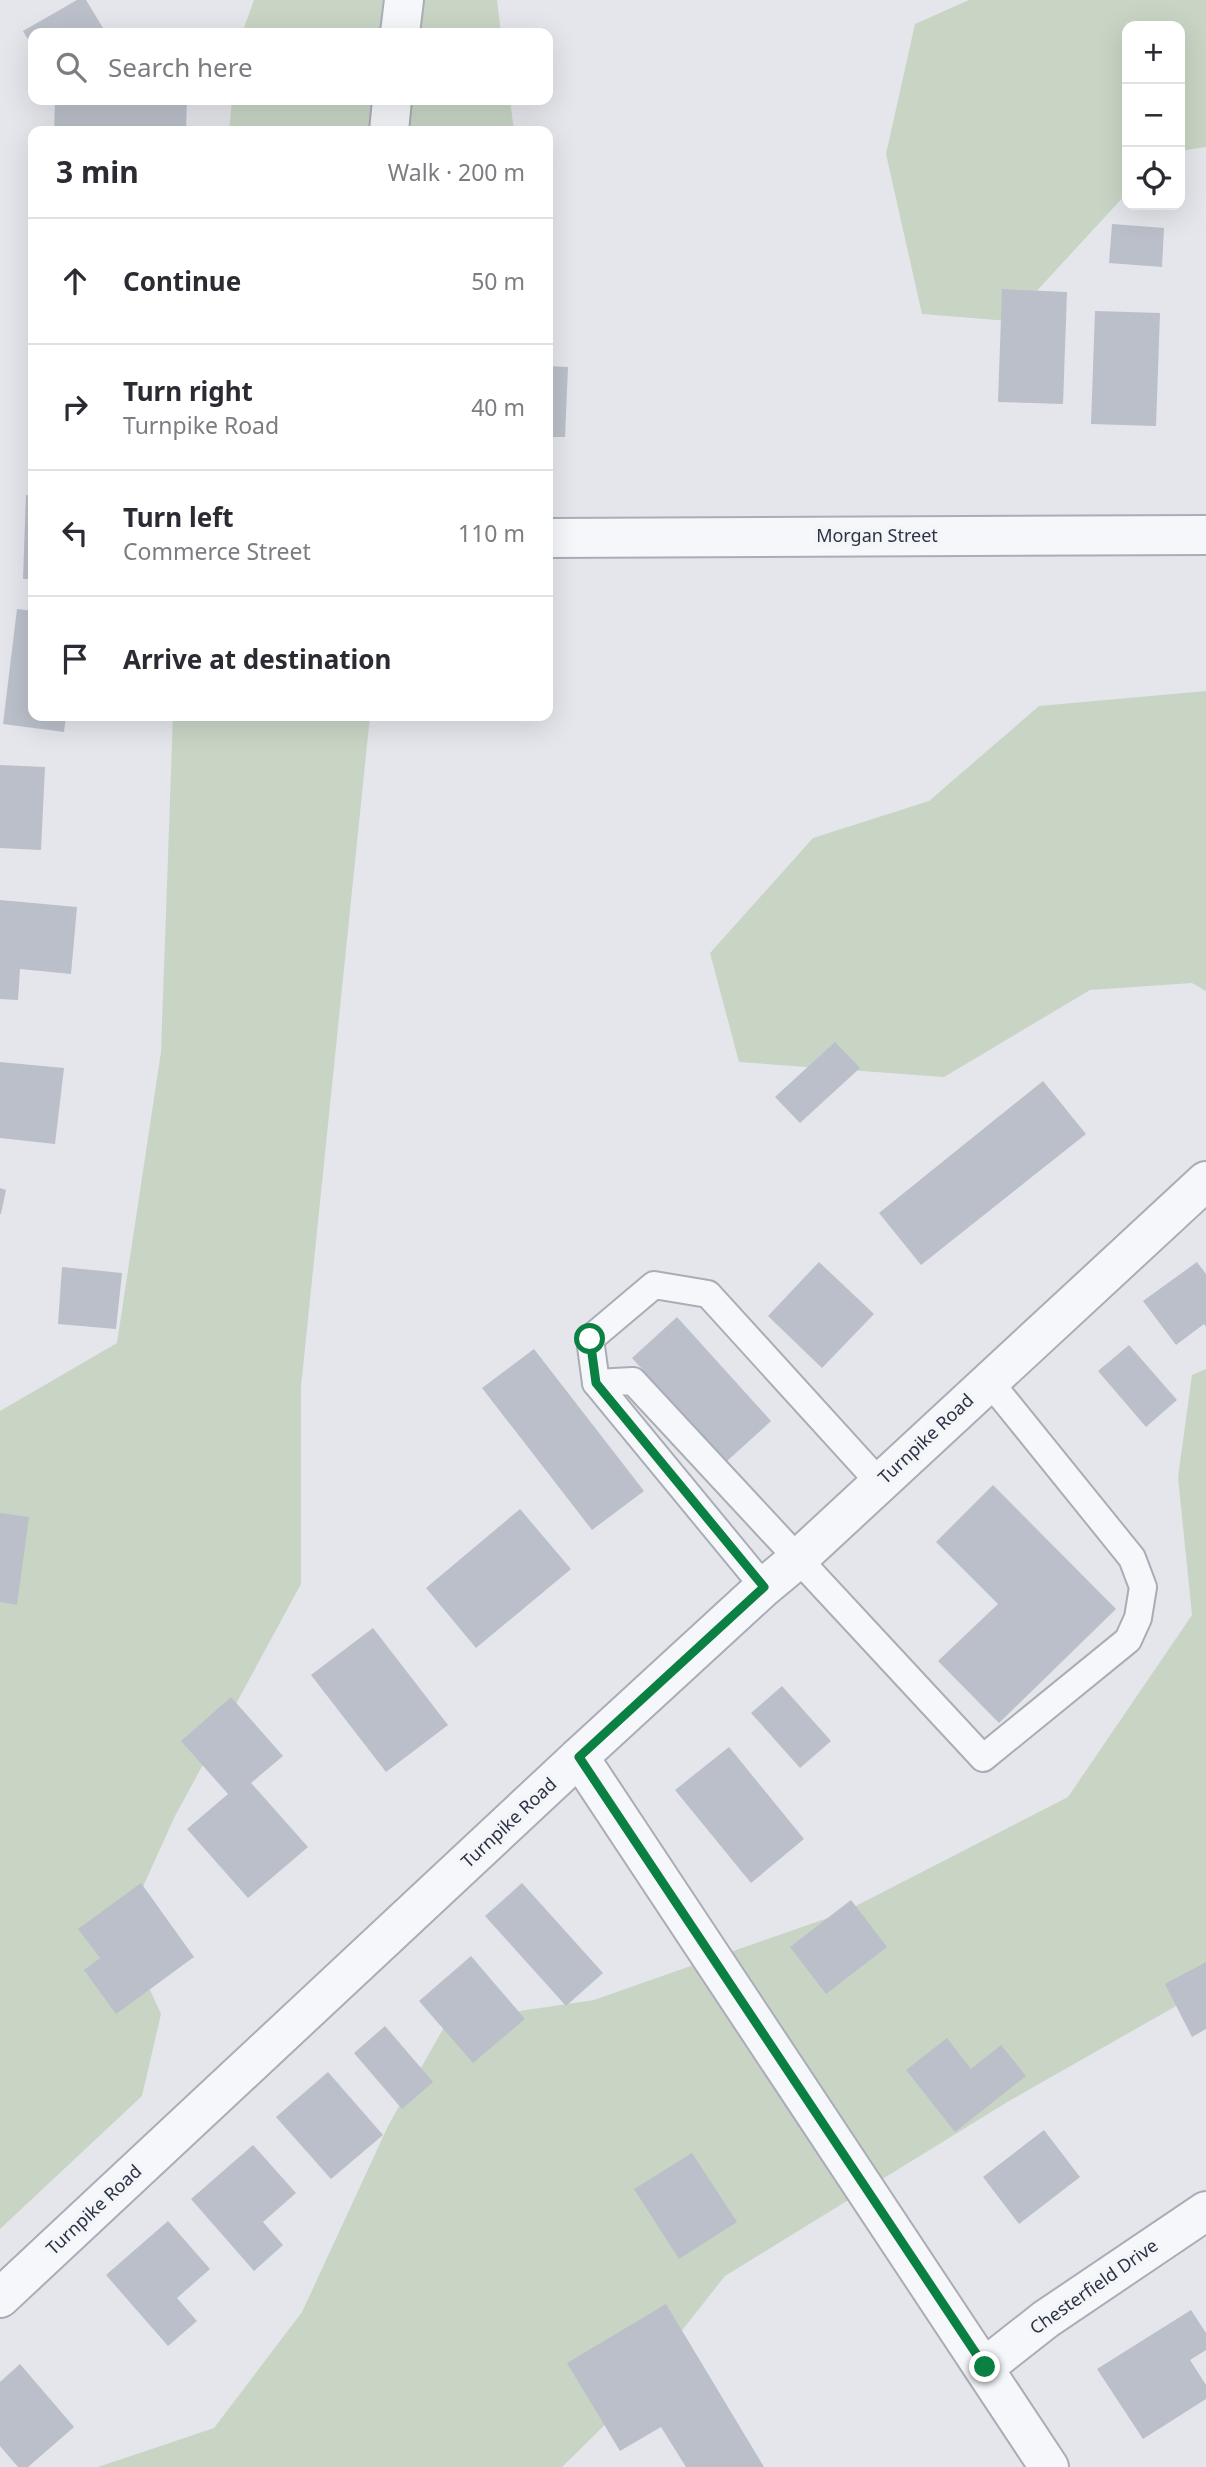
<!DOCTYPE html>
<meta charset="utf-8">
<style>
body{margin:0;font-family:"Noto Sans",sans-serif;background:#f2f2f3;color:#2b2b33}
.controls{position:absolute;right:21px;top:21px;display:grid;overflow:hidden;border-radius:14px;box-shadow:0 7px 28px #0002}
.controls button{width:63px;height:63px;display:grid;place-items:center;padding:0;border:0;border-bottom:2px solid #e1e1e2;background:#fff;color:#2b2b33;font:35px sans-serif}
.stop{position:absolute;width:21px;height:21px;margin:-16px;border:5px solid #0b8043;border-radius:50%;background:#fff}
.stop.end{background:#0b8043;border-color:#fff;box-shadow:0 2px 7px #0008}
.list{margin:0;padding:0;list-style:none}
h2{display:flex;justify-content:space-between;align-items:center;height:91px;margin:0;padding:0 28px;font-size:30px}
h2 small{font-size:23px;font-weight:400;color:#7c7c81}
.list li{display:grid;grid-template-columns:46px 1fr auto;gap:21px;align-items:center;box-sizing:border-box;height:126px;padding:0 28px;border-top:2px solid #e1e1e2}
.list b{display:block;font-size:26px;white-space:nowrap}
.list p{margin:0;font-size:23px;white-space:nowrap;color:#7c7c81}
.list em{font-size:23px;font-style:normal;color:#7c7c81}
.icon{flex:none;width:38px;height:38px;fill:none;stroke:currentColor;stroke-width:2;stroke-linecap:round;stroke-linejoin:round}
.map{position:relative;flex:none;width:1206px;height:2467px;overflow:hidden}
.search{position:absolute;background:#fff;box-shadow:0 7px 28px #0002;left:28px;top:28px;width:525px;height:77px;display:flex;align-items:center;gap:18px;box-sizing:border-box;padding:0 24px;border-radius:14px;color:#7c7c81;font-size:26px}
.panel{position:absolute;background:#fff;box-shadow:0 7px 28px #0002;left:28px;top:126px;width:525px;height:595px;border-radius:14px}
.map>svg:first-child{display:block}
</style>
<div class="map">
<svg width="1206" height="2467" viewBox="0 0 1206 2467">
<rect width="100%" height="100%" fill="#e4e6ec"/>
<g fill="#c8d5c5">
<polygon points="254,0 497,0 501,33 242,33"/>
<polygon points="969,0 1206,0 1206,147 1180,151 1180,26 1127,26 1127,193 1009,321 922,314 886,154 915,24"/>
<polygon points="232,100 510,100 514,131 229,131"/>
<polygon points="1206,691 1206,991 1192,983 1090,990 944,1077 739,1062 710,953 813,838 929,801 1039,706"/>
<polygon points="173,716 370,716 301,1387 301,1584 174,1818 123,1931 161,2014 142,2096 0,2229 0,1411 117,1343 161,1052"/>
<polygon points="1206,1369 1206,1989 1009,2101 725,2276 616,2414 562,2467 98,2467 214,2428 302,2312 389,2124 447,2022 594,2000 842,1913 1068,1797 1192,1615 1178,1477 1192,1375"/>
</g>
<g fill="#bbbfc9">
<polygon points="77,0 86,0 106,33 33,33 33,48 23,31"/>
<polygon points="55,100 187,100 186,131 54,131"/>
<polygon points="1112,224 1164,228 1162,267 1109,263"/>
<polygon points="1002,289 1067,292 1063,404 998,402"/>
<polygon points="1095,311 1160,313 1156,426 1091,424"/>
<polygon points="548,366 568,367 565,437 548,437"/>
<polygon points="26,495 33,496 33,579 23,579"/>
<polygon points="17,609 33,611 33,716 66,716 64,732 3,724"/>
<polygon points="0,765 45,767 41,850 0,848"/>
<polygon points="0,900 77,907 71,974 20,969 18,1000 0,999"/>
<polygon points="835,1042 860,1068 800,1123 775,1097"/>
<polygon points="0,1062 64,1068 55,1144 0,1138"/>
<polygon points="1043,1081 1086,1134 921,1265 879,1213"/>
<polygon points="0,1188 6,1190 1,1214 0,1214"/>
<polygon points="819,1262 874,1314 822,1368 768,1316"/>
<polygon points="1197,1262 1206,1274 1206,1327 1204,1324 1176,1345 1143,1301"/>
<polygon points="62,1267 122,1273 116,1329 58,1324"/>
<polygon points="677,1317 771,1421 726,1462 632,1358"/>
<polygon points="1129,1345 1177,1400 1146,1427 1098,1371"/>
<polygon points="534,1349 644,1491 592,1530 482,1388"/>
<polygon points="993,1485 1116,1609 999,1723 938,1661 998,1604 936,1542"/>
<polygon points="520,1509 571,1569 476,1648 426,1588"/>
<polygon points="0,1513 29,1517 17,1605 0,1602"/>
<polygon points="373,1628 448,1725 386,1772 311,1675"/>
<polygon points="782,1686 831,1741 800,1768 751,1713"/>
<polygon points="231,1697 283,1756 251,1783 308,1847 248,1898 187,1829 228,1794 181,1741"/>
<polygon points="729,1747 804,1839 751,1883 675,1790"/>
<polygon points="141,1883 194,1957 116,2014 84,1970 100,1958 78,1929"/>
<polygon points="522,1883 603,1973 566,2006 485,1916"/>
<polygon points="851,1900 887,1947 826,1994 790,1947"/>
<polygon points="471,1956 525,2019 473,2063 419,2001"/>
<polygon points="1206,1962 1206,2029 1192,2037 1165,1984"/>
<polygon points="385,2026 433,2082 402,2109 354,2053"/>
<polygon points="947,2038 971,2069 1001,2045 1026,2076 955,2132 906,2070"/>
<polygon points="328,2072 383,2135 331,2179 276,2117"/>
<polygon points="1044,2130 1080,2177 1019,2224 983,2177"/>
<polygon points="253,2145 296,2193 263,2222 283,2245 254,2271 191,2199"/>
<polygon points="692,2153 737,2222 679,2259 634,2189"/>
<polygon points="168,2221 210,2269 177,2298 197,2321 168,2346 106,2275"/>
<polygon points="666,2304 764,2467 686,2467 661,2427 620,2451 567,2363"/>
<polygon points="1191,2310 1206,2333 1206,2350 1190,2360 1206,2385 1206,2399 1143,2439 1097,2369"/>
<polygon points="20,2364 74,2427 28,2467 18,2467 0,2446 0,2382"/>
</g>
<g fill="none" stroke-linecap="round" stroke-linejoin="round">
<g stroke="#a9adb6" stroke-width="30">
<g id="service">
<polyline points="596,1383 633,1381 983,1758 1128,1640 1138,1618 1143,1587 1132,1558 989,1381"/>
<polyline points="764,1587 596,1383 590,1339 654,1285 708,1294 879,1482"/>
</g>
</g>
<g stroke="#a9adb6" stroke-width="42">
<g id="minor">
<polyline points="400,33 404,0"/>
<polyline points="389,131 392,100"/>
<polyline points="548,538 1206,535"/>
<polyline points="0,2298 579,1757"/>
<polyline points="985,2367 1046,2319 1206,2211"/>
</g>
</g>
<g stroke="#a9adb6" stroke-width="42">
<polyline id="tertiary" points="1049,2467 579,1757 764,1587 799,1558 1206,1181"/>
</g>
<use href="#service" stroke="#f6f7fa" stroke-width="26"/>
<use href="#minor" stroke="#f6f7fa" stroke-width="38"/>
<use href="#tertiary" stroke="#f6f7fa" stroke-width="38"/>
</g>
<g fill="none" stroke-linecap="round" stroke-linejoin="round">
<polyline stroke="#0b8043" stroke-width="9" points="590,1339 596,1383 764,1587 579,1757 985,2367"/>
</g>
<g text-anchor="middle" stroke-width="7" stroke-linejoin="round" paint-order="stroke">
<g font-size="18" fill="#2b3344" stroke="#f3f5f9">
<text x="877" y="542">Morgan Street</text>
<text transform="translate(926 1439) rotate(-43)" y="6">Turnpike Road</text>
<text transform="translate(509 1823) rotate(-43)" y="6">Turnpike Road</text>
<text transform="translate(94 2210) rotate(-43)" y="6">Turnpike Road</text>
<text transform="translate(1094 2287) rotate(-35)" y="6">Chesterfield Drive</text>
</g>
</g>
</svg>
<div class="controls">
<button>+</button>
<button>−</button>
<button><svg class="icon" aria-label="locate" viewBox="0 0 24 24"><circle cx="12" cy="12" r="6"/><path d="M12 2v4M12 18v4M2 12h4M18 12h4"/></svg></button>
</div>
<div class="stop" style="left:590px;top:1339px"></div>
<div class="stop end" style="left:985px;top:2367px"></div>
<div class="search"><svg class="icon" aria-label="search" viewBox="0 0 24 24"><circle cx="10" cy="10" r="6"/><path d="M15 15l6 6"/></svg>Search here</div>
<section class="panel">
<h2>3 min<small>Walk · 200 m</small></h2>
<ul class="list">
<li><svg class="icon" aria-label="ahead" viewBox="0 0 24 24"><path d="M12 20V5M6 11l6-6 6 6"/></svg><div><b>Continue</b></div><em>50 m</em></li>
<li><svg class="icon" aria-label="right" viewBox="0 0 24 24"><path d="M7 20v-9h11M14 6l5 5-5 5"/></svg><div><b>Turn right</b><p>Turnpike Road</p></div><em>40 m</em></li>
<li><svg class="icon" aria-label="left" viewBox="0 0 24 24"><path d="M17 20v-9H6M10 6l-5 5 5 5"/></svg><div><b>Turn left</b><p>Commerce Street</p></div><em>110 m</em></li>
<li><svg class="icon" aria-label="arrive" viewBox="0 0 24 24"><path d="M6 21V4h12l-3 4 3 4H6"/></svg><div><b>Arrive at destination</b></div></li>
</ul>
</section>
</div>
